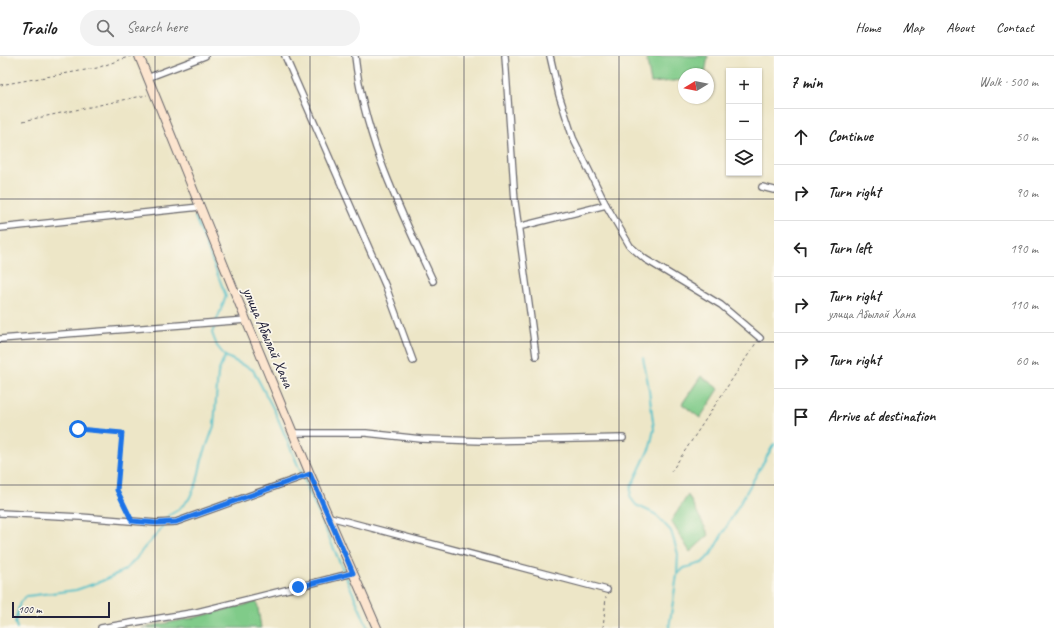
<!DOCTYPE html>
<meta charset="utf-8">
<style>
body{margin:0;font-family:Caveat,sans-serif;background:#f2f2f2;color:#222}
.controls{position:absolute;right:12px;top:12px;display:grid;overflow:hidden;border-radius:0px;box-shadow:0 1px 3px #0004}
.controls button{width:36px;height:36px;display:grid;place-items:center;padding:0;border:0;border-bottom:1px solid #e0e0e0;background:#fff;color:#222;font:20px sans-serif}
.compass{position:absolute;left:678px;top:12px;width:36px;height:36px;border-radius:50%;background:#fff;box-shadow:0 1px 3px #0004;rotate:260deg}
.scale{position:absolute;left:12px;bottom:10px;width:98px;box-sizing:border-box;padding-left:4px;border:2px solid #22223b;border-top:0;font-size:11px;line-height:14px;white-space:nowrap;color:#22223b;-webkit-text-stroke:3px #fbf7ec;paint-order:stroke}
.stop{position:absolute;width:12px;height:12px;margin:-9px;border:3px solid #1a73e8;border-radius:50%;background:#fff}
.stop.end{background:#1a73e8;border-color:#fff;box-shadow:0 1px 4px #0008}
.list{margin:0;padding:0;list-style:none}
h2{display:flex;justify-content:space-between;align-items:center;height:52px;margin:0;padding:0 16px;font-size:17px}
h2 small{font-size:13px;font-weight:400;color:#767676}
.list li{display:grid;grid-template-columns:26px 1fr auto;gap:12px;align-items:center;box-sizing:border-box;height:56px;padding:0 16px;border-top:1px solid #e0e0e0}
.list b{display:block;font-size:15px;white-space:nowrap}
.list p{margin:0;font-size:13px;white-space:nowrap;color:#767676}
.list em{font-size:13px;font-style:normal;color:#767676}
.icon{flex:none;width:22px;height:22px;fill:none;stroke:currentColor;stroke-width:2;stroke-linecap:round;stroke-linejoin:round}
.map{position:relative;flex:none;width:774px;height:572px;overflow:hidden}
header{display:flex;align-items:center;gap:24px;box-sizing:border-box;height:56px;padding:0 20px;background:#fff;border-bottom:1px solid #e0e0e0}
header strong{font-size:19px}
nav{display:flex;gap:22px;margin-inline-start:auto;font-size:14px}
.search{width:280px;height:36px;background:#f2f2f2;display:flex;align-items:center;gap:10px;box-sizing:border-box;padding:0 14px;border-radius:22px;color:#767676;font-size:15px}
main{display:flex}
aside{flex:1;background:#fff}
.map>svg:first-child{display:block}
</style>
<header>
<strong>Trailo</strong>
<div class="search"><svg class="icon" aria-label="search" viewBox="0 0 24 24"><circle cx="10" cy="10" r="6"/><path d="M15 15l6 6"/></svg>Search here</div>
<nav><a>Home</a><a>Map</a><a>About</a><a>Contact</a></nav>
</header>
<main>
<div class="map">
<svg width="774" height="572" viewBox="0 0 774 572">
<rect width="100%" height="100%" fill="#fbf7ec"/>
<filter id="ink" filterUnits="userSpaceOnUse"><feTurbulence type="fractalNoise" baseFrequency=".025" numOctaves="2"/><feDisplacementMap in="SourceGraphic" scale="8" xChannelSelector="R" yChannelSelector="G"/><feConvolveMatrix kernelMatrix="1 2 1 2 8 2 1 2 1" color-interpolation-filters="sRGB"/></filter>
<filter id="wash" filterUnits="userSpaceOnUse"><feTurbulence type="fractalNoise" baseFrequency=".012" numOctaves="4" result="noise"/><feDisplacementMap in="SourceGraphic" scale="16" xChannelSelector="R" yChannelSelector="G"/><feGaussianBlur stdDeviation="0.9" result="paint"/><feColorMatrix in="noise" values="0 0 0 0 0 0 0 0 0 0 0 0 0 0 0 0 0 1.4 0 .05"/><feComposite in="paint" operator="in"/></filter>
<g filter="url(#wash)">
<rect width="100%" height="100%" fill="#ede6c7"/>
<g fill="#80cb89" stroke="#517662">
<polygon points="646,0 708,0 705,18 684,18 684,24 651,27"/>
<polygon points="701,320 719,333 700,362 682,348"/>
<polygon points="688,439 709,479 690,496 671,465"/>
<polygon points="257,546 261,572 142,572 193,562"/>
</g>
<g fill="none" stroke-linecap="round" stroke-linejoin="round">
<g stroke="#52c0c9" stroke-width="2">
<polyline points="195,161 226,240 212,277 217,290 225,300 253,314 275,356 368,572"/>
<polyline points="643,302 648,327 654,373 650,391 631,431 630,441 636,449 655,458 671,475 678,498 677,519"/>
<polyline points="17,572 15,566 20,546 27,540 76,534 102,525 125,514 135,504 144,492 159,476 168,460 178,454 189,443 197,426 202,403 214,370 218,317 225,300"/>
<polyline points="669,572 677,519 684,512 702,507 711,498 774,388"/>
</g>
</g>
</g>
<g filter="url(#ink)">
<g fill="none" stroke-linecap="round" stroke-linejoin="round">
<g stroke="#69676c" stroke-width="8">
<g id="street">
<polyline points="285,0 386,231 413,305"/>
<path d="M355,0C364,82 399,151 433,225"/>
<polyline points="505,0 515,146 536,300"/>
<polyline points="550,0 559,39 573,82 606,149 630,190 645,203 721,249 760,282"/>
<polyline points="147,22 205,0"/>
<polyline points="762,131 774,134"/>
<polyline points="518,171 606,149"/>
<polyline points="0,172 200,151"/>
<polyline points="0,283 246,264"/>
<polyline points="294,377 366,377 421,383 482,385 623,382"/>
<polyline points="0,457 80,461 156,467 176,466 310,418"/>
<polyline points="330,461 607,534"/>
<polyline points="101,572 197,556 353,517"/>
</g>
</g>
<g stroke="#69676c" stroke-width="10">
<polyline id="secondary" points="139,0 246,264 310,418 377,572"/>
</g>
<g stroke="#69676c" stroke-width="1" stroke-dasharray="3 3" stroke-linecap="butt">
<polyline points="0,29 97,12 131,0"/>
<polyline points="23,65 147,39"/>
<polyline points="78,373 122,377 117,434 129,459"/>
<polyline points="671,416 756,287"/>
<polyline points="603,572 606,541"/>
</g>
<use href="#street" stroke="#fff" stroke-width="5.5"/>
<use href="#secondary" stroke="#fce5cf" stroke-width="8"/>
</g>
</g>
<g fill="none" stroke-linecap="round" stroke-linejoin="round" filter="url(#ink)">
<polyline stroke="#1a73e8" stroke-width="5" points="78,373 122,377 117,434 132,465 156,467 176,466 310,418 353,517 298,531"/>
</g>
<path fill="none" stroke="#22223b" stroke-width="1" stroke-opacity="0.55" d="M155,0V572M310,0V572M464,0V572M619,0V572M0,143H774M0,286H774M0,429H774"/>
<g text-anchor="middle" stroke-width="3.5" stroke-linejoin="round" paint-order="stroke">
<g font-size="16" fill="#22223b" stroke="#fbf7ec">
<text transform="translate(269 281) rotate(67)" y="6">улица Абылай Хана</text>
</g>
</g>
</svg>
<div class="controls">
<button>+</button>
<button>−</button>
<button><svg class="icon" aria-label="layers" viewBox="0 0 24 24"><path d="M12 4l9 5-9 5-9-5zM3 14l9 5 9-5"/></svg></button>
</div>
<svg class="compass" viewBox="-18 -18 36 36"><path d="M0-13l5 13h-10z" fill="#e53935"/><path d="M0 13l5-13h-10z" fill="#767676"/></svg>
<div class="scale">100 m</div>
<div class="stop" style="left:78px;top:373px"></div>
<div class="stop end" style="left:298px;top:531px"></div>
</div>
<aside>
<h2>7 min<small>Walk · 500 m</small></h2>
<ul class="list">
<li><svg class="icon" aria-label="ahead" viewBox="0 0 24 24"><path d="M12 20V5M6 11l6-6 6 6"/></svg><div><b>Continue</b></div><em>50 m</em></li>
<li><svg class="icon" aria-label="right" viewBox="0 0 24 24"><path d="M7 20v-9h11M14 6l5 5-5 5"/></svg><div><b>Turn right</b></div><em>90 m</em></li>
<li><svg class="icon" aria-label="left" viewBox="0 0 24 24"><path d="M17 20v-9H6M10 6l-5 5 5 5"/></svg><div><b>Turn left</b></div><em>190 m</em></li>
<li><svg class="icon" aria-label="right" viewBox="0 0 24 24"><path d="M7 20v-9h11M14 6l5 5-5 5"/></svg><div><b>Turn right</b><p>улица Абылай Хана</p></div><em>110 m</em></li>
<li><svg class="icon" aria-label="right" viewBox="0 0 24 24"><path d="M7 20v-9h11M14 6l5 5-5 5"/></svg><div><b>Turn right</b></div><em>60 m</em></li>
<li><svg class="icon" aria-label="arrive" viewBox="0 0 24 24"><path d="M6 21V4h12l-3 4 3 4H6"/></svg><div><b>Arrive at destination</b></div></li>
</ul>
</aside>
</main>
